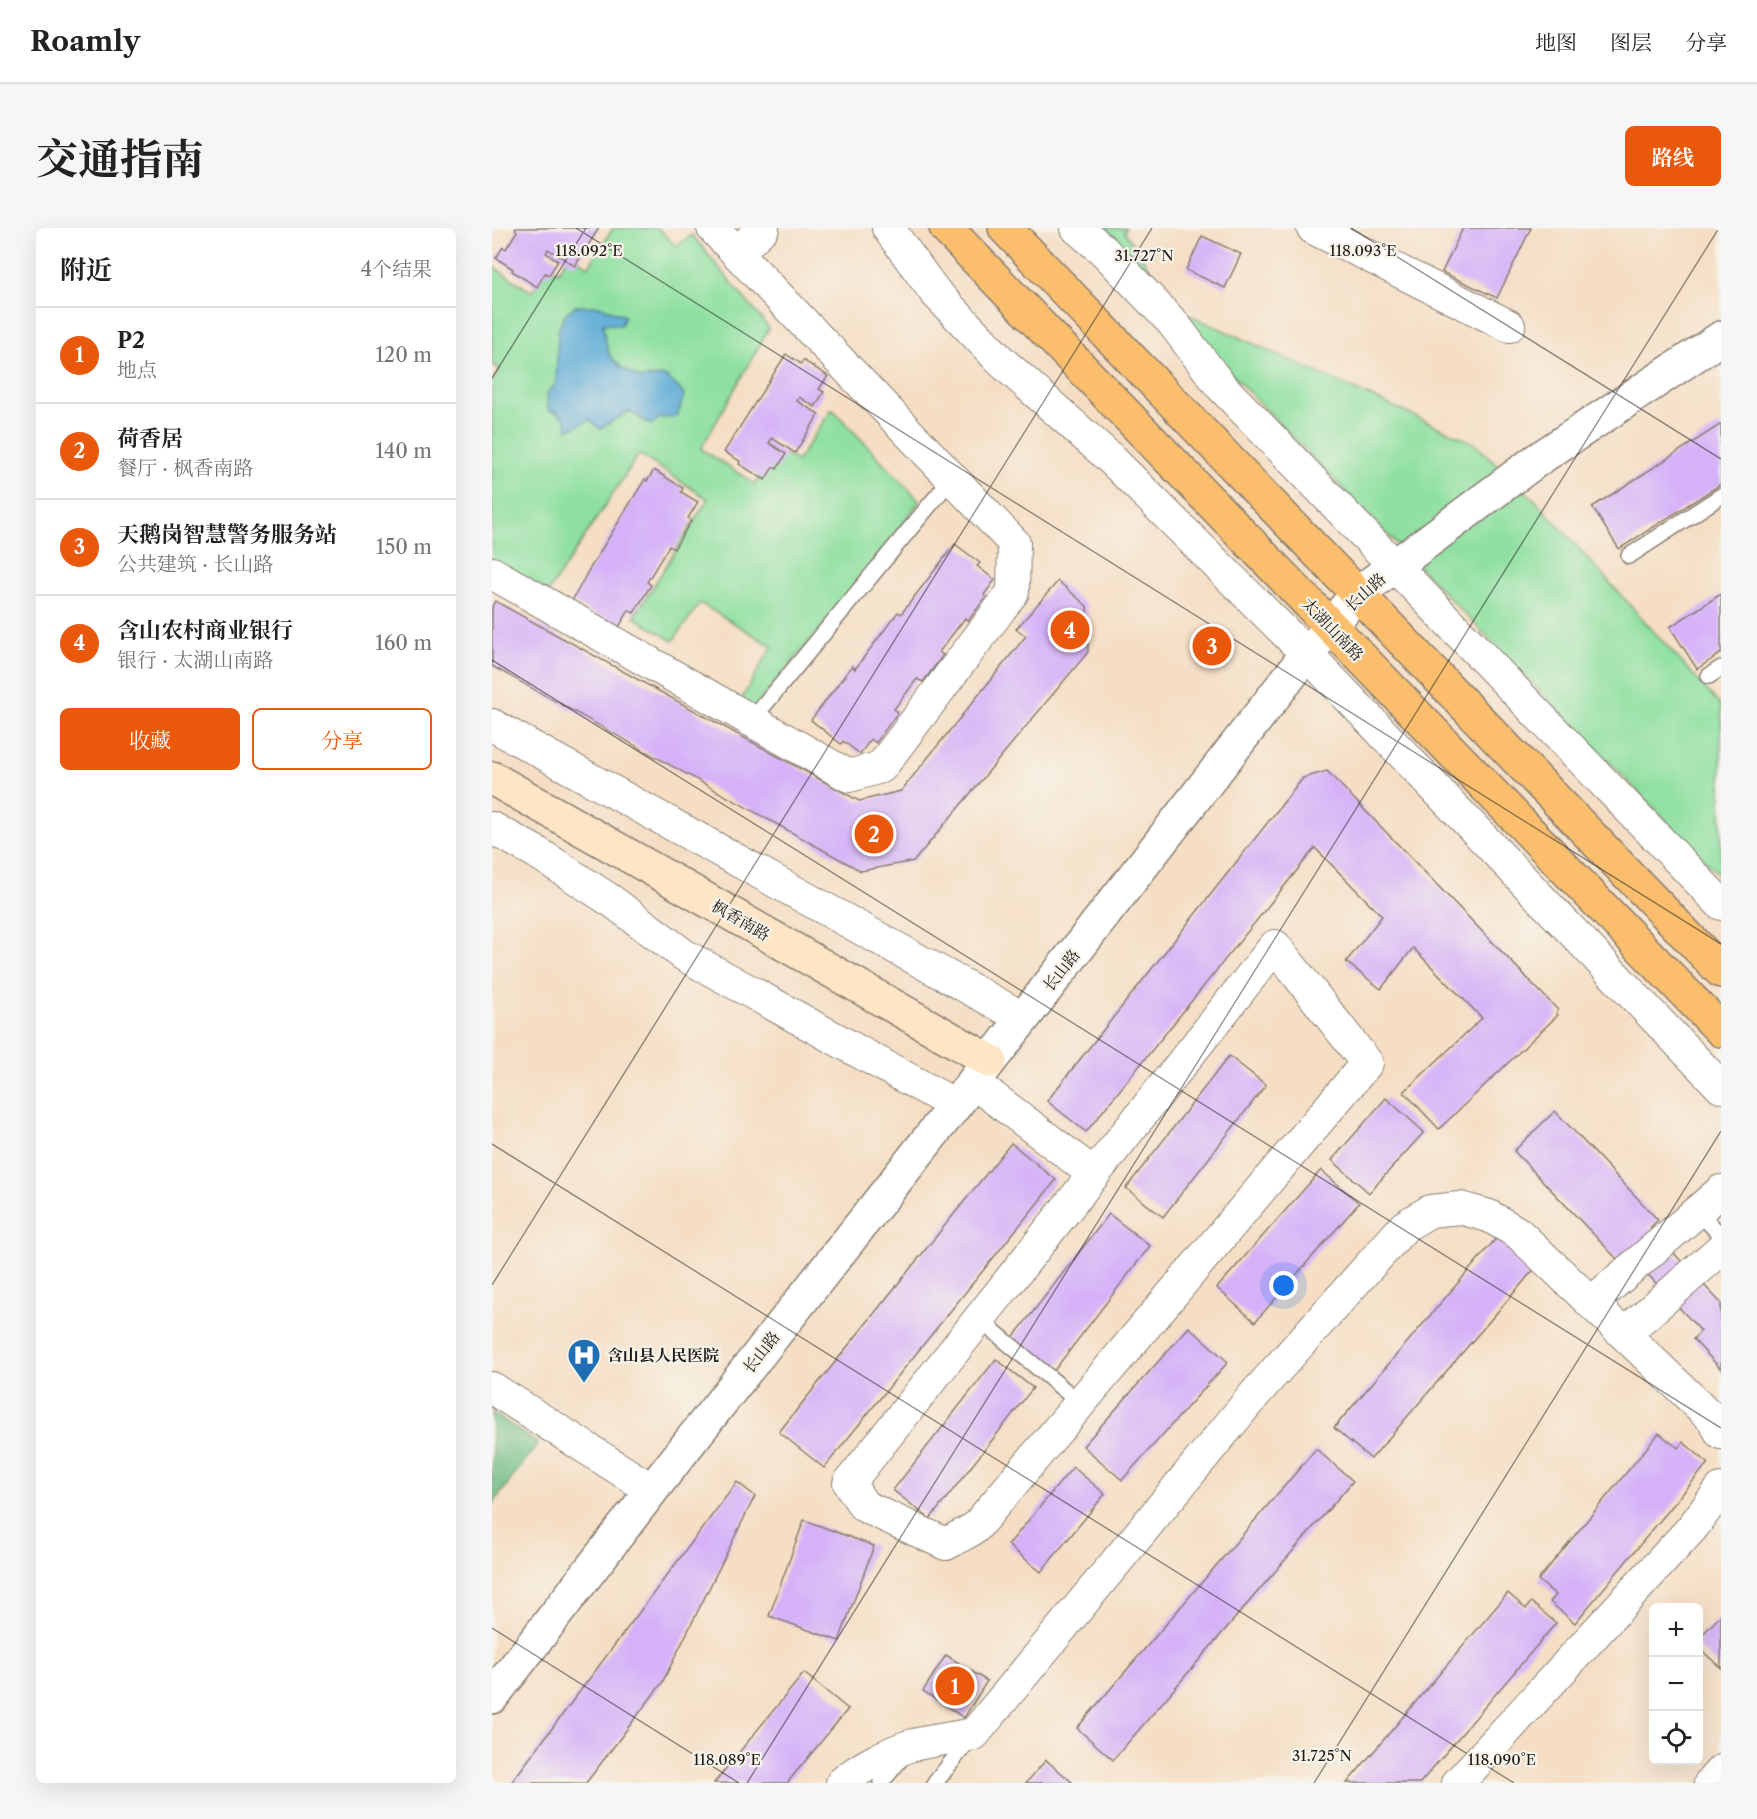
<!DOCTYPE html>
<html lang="zh">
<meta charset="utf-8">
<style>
body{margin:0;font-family:"Libre Caslon Text","Noto Serif SC",serif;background:#f6f6f6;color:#222}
.controls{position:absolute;right:18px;bottom:18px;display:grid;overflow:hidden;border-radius:9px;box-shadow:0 6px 24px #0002}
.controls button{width:54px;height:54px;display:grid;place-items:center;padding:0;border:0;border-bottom:2px solid #e0e0e0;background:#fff;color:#222;font:30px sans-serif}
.you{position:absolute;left:792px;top:1058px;width:21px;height:21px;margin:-15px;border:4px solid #fff;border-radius:50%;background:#1a73e8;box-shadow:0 0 0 9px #1a73e833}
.badge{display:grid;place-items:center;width:39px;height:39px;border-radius:50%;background:#ea580c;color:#fff;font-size:20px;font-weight:700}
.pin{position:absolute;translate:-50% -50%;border:3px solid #fff;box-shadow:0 2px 6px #0006}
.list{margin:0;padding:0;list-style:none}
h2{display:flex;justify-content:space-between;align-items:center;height:78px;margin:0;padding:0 24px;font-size:26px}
h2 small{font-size:20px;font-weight:400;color:#767676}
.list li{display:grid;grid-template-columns:39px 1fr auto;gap:18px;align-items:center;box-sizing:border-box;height:96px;padding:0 24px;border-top:2px solid #e0e0e0}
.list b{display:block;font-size:22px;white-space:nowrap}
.list p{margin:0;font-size:20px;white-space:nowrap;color:#767676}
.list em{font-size:20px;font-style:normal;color:#767676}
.actions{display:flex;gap:12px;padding:18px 24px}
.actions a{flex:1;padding:14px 0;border:2px solid #ea580c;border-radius:9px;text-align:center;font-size:21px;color:#ea580c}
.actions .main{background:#ea580c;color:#fff}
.icon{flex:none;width:33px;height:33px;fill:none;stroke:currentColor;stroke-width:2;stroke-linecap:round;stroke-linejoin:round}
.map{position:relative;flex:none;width:1229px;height:1555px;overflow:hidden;border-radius:9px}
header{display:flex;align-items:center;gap:36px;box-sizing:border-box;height:84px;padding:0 30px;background:#fff;border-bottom:2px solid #e0e0e0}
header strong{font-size:28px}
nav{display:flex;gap:33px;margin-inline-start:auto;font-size:21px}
.intro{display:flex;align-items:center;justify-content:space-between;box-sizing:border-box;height:144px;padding:0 36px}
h1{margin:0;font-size:42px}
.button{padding:15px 27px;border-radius:9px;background:#ea580c;color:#fff;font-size:21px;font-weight:700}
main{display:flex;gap:36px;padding:0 36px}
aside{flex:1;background:#fff;border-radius:9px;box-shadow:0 6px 24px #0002}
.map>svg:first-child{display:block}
</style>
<header>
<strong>Roamly</strong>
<nav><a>地图</a><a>图层</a><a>分享</a></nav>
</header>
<div class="intro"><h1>交通指南</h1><a class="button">路线</a></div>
<main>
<aside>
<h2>附近<small>4个结果</small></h2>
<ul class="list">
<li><span class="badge">1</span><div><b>P2</b><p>地点</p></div><em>120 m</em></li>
<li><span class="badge">2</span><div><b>荷香居</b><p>餐厅 · 枫香南路</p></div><em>140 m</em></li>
<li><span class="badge">3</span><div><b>天鹅岗智慧警务服务站</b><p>公共建筑 · 长山路</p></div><em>150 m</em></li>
<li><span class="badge">4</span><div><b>含山农村商业银行</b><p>银行 · 太湖山南路</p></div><em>160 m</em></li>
</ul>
<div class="actions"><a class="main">收藏</a><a>分享</a></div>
</aside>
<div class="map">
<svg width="1229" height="1555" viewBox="0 0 1229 1555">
<rect width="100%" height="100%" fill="#f7f3e8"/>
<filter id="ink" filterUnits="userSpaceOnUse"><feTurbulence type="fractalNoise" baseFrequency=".0167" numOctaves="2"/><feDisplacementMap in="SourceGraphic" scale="12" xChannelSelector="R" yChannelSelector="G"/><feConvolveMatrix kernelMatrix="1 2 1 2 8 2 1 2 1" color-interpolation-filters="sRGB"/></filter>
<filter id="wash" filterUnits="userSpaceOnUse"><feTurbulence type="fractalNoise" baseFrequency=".008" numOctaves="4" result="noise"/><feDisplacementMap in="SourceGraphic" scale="24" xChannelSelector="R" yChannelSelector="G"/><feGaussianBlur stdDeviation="1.35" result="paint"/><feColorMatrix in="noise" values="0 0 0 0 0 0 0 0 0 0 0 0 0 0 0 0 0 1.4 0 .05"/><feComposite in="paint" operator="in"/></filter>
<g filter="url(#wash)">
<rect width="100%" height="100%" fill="#f5dec4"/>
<g fill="#8ee0a0" stroke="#557e5e" stroke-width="1.5">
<polygon points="121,0 166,0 184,18 200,7 277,100 209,221 263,256 286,222 305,233 340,181 428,273 347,378 261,481 246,477 280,418 208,375 181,413 142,389 216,271 147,226 55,366 0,337 0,155 8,141 0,136 0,38 40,64 56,38 66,44 77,27 97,38"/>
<polygon points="597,0 634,0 632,4 688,83 982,215 1044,273 1229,478 1229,649"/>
</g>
<polygon fill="#72be86" stroke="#476d51" stroke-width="1.5" points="0,1184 46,1216 0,1277"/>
<path fill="#5dacd7" stroke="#3c647a" stroke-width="1.5" d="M83,78H107L133,88L129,97L111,96L113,111L118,128L131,141L148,150L173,148L186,159L192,167L185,189L168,190L159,197L137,183L108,201L98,192L76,202C74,189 68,184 56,182L55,165L64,155L66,103L73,86Z"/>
<g id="blocks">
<g fill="#d5b2f8">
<polygon points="24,0 107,0 83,38 56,21 54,25 66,33 57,47 53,45 45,59 20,43 21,41 4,30 11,19 14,21 25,3 23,1"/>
<polygon points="971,0 1039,0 1005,70 950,44"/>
<polygon points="710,8 749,26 733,60 694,42"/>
<polygon points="294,126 309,136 311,132 336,148 327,161 332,164 323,179 307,169 305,173 327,186 303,225 280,210 277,215 294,226 285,241 281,239 273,252 247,236 248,233 232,224"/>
<polygon points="1229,196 1229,256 1127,321 1100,279"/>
<polygon points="162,242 191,260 189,264 206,274 196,290 199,293 182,321 177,318 155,354 159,357 142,385 137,382 127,399 107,387 106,389 80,373 95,345 153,251 155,253"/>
<polygon points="463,316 488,335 485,338 503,352 492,367 494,369 476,393 473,390 447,424 451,427 431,454 425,451 402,481 406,484 384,515 379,511 368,526 351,513 349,516 319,492 360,438 363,441 406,384 409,386"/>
<polygon points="566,353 595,378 596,424 422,633 369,643 0,438 0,379 3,373 367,573 409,563 534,408 524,401"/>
<polygon points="1229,366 1229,425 1205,441 1178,399"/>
<polygon points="712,403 729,404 728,433 711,432"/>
<polygon points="835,543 1066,782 1064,785 1066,787 947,901 912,864 990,790 921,720 889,761 854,734 890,688 823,620 594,904 555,873 811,550"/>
<polygon points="737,828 774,857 671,989 634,960"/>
<polygon points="894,870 932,904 877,965 840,932"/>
<polygon points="1063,883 1166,992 1158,1000 1229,1075 1229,1141 1201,1111 1209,1103 1134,1023 1125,1031 1022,923"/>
<polygon points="519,915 564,952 332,1240 287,1204"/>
<polygon points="829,942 867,975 763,1094 725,1060"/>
<polygon points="617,986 658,1018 561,1144 519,1112"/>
<polygon points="1007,1007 1044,1039 879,1231 842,1200"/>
<polygon points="697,1099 736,1134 630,1252 591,1218"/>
<polygon points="504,1131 541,1160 438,1291 401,1262"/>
<polygon points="1167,1205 1186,1220 1191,1214 1216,1235 1083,1395 1058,1374 1064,1367 1046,1352"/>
<polygon points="824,1221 861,1253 621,1532 585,1500"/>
<polygon points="581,1239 613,1266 549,1344 516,1317"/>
<polygon points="245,1254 263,1268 170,1455 94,1555 19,1555"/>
<polygon points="312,1292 382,1318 347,1413 277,1388"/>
<polygon points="1016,1365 1034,1381 1039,1374 1064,1395 928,1555 855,1555"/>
<polygon points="1229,1387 1229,1440 1206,1419 1206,1411"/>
<polygon points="454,1427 495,1453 472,1490 431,1463"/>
<polygon points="312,1445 356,1481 295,1555 222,1555"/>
<polygon points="554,1532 581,1555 534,1555"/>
</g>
</g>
</g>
<g filter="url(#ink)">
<use href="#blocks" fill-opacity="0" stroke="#887d70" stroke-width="1.5"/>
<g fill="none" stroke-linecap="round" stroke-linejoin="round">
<g stroke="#887d70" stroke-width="18">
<g id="service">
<polyline points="1137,328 1229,268"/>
<polyline points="1217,448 1229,440"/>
<polyline points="260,492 460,250"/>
<polyline points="1206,983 1229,1008"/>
<polyline points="487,1091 588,1175"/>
<polyline points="389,1555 412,1527"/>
<polyline points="443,1555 480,1508"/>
</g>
</g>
<g stroke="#887d70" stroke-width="34">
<g id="minor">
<polyline points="396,0 443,64 509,133 618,230 815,426 1229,859"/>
<polyline points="585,0 612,23 681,95 728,157 1229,676"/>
<polyline points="821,0 1017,98"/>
<polyline points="245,25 271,0"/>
<polyline points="0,345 357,548 389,539 521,364 522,315 221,0"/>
<polyline points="0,497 531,790"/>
<polyline points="0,600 44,624 121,674 192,727 463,877"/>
<polygon points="783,718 875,835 483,1300 454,1316 372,1278 357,1255"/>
<polyline points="481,854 602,946"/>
<polyline points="1099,1075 1229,963"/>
<polyline points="1132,1106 1229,1021"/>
<polyline points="0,1160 160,1262"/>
<path d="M350,1555C366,1540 400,1523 421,1517C441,1512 462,1510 482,1506L763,1166L913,998L938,983L968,980L997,988L1026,1005L1221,1191L1229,1205"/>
<polyline points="966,1555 1200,1300 1229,1261"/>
<polyline points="1218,1555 1229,1543"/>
</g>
</g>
<g stroke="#887d70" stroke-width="36">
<polyline id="tertiary" points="0,1469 160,1262 498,833 815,426 865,366 1045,232 1229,110"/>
</g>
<g stroke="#887d70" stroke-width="36">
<polyline id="secondary" points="0,550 498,833"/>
</g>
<g stroke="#887d70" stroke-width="36">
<g id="primary">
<polyline points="454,0 1229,802"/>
<polyline points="513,0 1229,743"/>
</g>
</g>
<use href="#service" stroke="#fff" stroke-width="15"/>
<use href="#minor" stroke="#fff" stroke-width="32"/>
<use href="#tertiary" stroke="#fff" stroke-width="33"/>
<use href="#secondary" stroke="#fde5c5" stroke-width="33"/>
<use href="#primary" stroke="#fabe6d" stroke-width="33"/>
</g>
</g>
<path fill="none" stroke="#1c1c1c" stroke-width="1.5" stroke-opacity="0.45" d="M84,0L1229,716M859,0L1229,231M0,150L94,0M0,432L1229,1200M0,916L1022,1555M0,1057L660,0M0,1400L247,1555M255,1555L1227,0M822,1555L1229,903"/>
<defs>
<g id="hospital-pin" transform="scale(1.725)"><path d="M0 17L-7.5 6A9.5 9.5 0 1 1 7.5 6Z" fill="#1f6fb2" stroke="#f7f3e8"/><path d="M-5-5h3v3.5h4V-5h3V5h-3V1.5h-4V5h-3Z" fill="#fff"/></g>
</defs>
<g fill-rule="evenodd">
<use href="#hospital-pin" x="92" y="1127"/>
</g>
<g text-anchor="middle" stroke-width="4.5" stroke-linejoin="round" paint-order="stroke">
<g font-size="16" fill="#1c1c1c" stroke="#f7f3e8">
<text transform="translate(873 364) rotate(-42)" y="6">长山路</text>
<text transform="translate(841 401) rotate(46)" y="6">太湖山南路</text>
<text transform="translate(249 692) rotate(30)" y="6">枫香南路</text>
<text transform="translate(569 742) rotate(-52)" y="6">长山路</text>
<text transform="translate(269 1124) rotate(-52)" y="6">长山路</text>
</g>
<g font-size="16" font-weight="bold" fill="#1c1c1c" stroke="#f7f3e8" text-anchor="start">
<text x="115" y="1133">含山县人民医院</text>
</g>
</g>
<g font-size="15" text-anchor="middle" fill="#1c1c1c" stroke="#f7f3e8" stroke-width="4.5" stroke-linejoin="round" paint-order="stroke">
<text x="97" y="28">118.092°E</text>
<text x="871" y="28">118.093°E</text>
<text x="652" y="33">31.727°N</text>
<text x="830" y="1533">31.725°N</text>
<text x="235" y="1537">118.089°E</text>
<text x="1010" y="1537">118.090°E</text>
</g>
</svg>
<div class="controls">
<button>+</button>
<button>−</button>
<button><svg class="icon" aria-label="locate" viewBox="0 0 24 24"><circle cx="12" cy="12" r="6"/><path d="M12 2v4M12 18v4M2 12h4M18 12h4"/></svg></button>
</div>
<div class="you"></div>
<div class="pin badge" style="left:463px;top:1458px">1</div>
<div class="pin badge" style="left:382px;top:606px">2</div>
<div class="pin badge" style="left:720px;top:418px">3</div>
<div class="pin badge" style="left:578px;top:402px">4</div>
</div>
</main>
